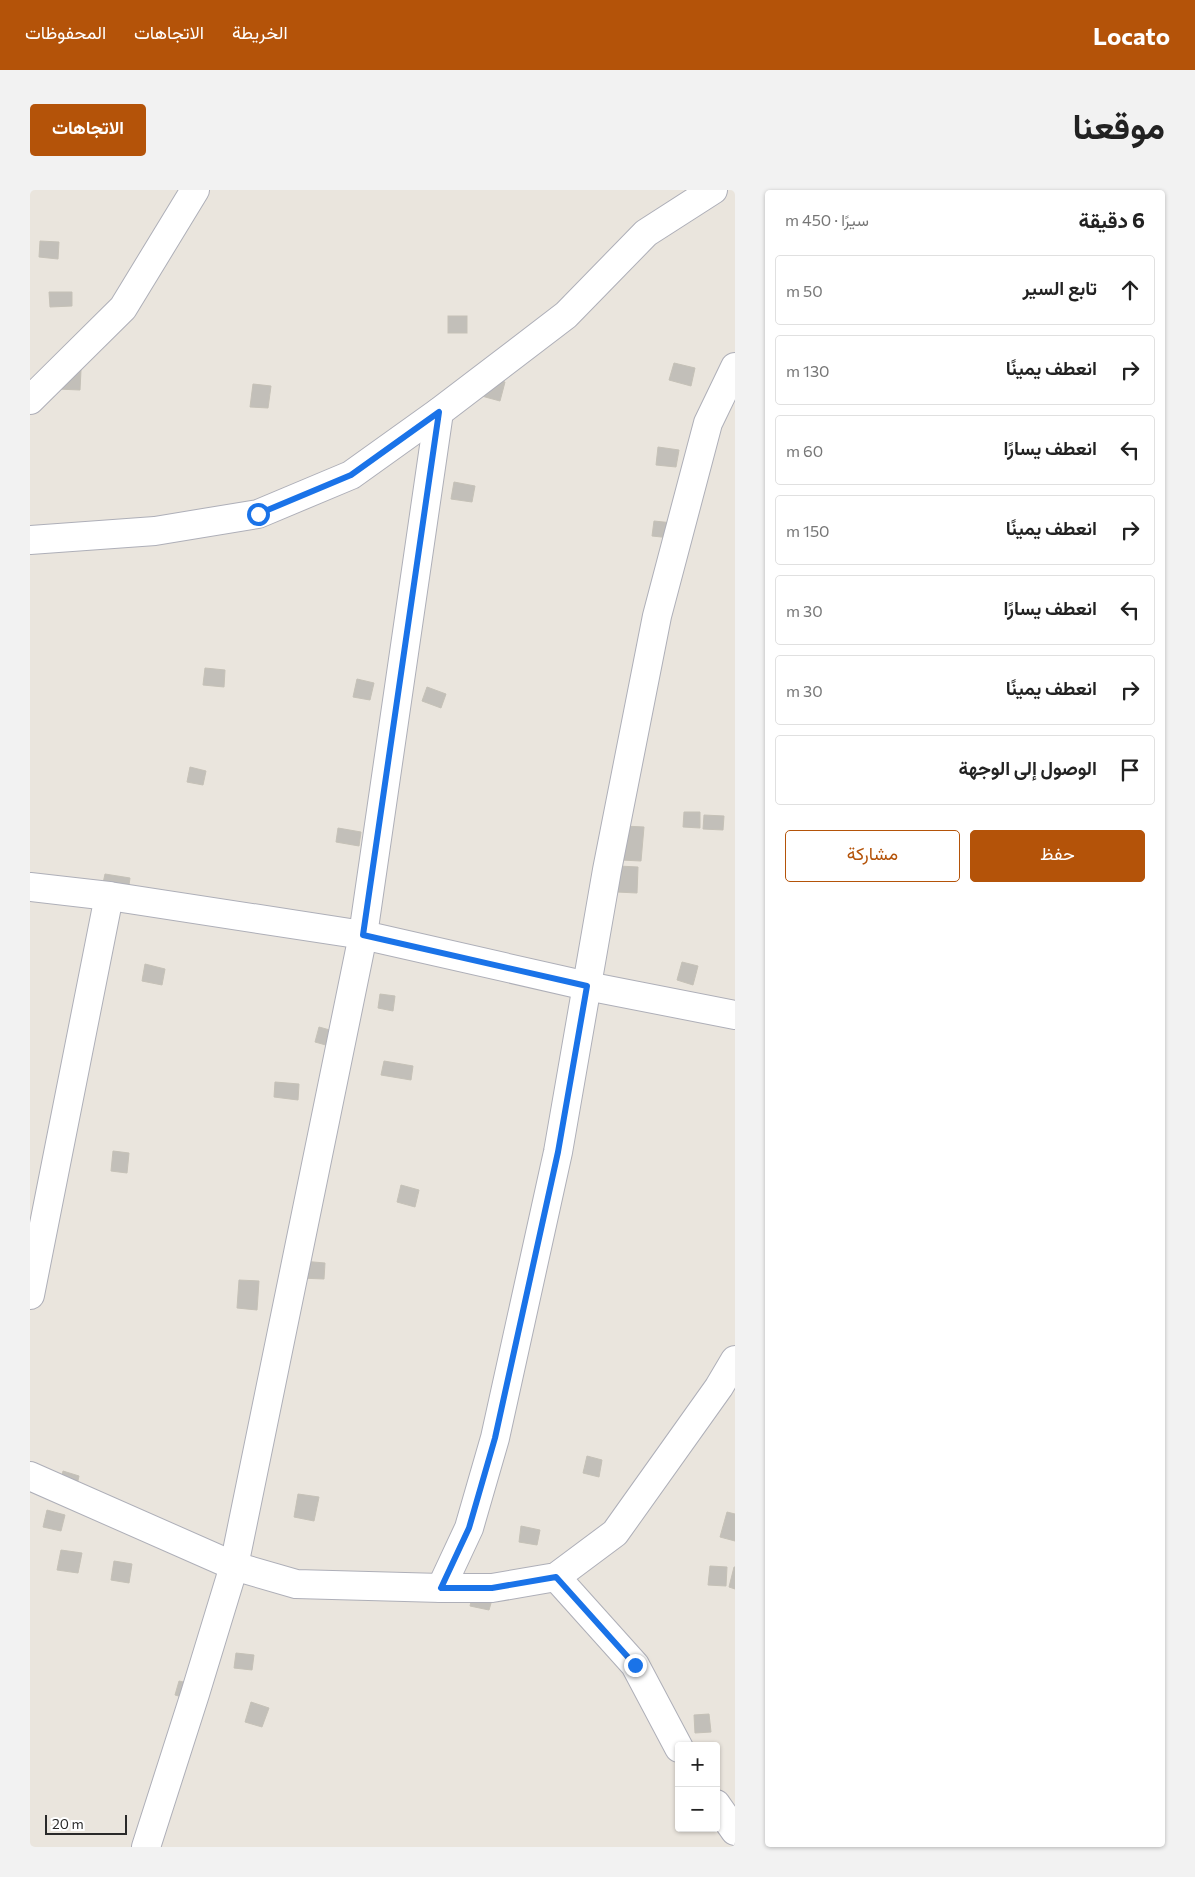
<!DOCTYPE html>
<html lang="ar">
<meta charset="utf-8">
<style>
body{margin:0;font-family:Commissioner,Vazirmatn,sans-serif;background:#f2f2f2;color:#222;direction:rtl}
.controls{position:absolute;right:15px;bottom:15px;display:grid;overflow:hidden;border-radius:5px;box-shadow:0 1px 4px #0004}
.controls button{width:45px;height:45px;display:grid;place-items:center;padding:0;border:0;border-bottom:1px solid #e0e0e0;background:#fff;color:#222;font:25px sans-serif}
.scale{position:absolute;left:15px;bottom:12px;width:82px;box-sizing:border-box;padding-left:5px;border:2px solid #292929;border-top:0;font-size:14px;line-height:18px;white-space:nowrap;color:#292929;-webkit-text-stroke:4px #fff;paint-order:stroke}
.stop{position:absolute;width:15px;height:15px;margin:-11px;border:4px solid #1a73e8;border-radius:50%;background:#fff}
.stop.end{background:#1a73e8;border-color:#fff;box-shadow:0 1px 5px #0008}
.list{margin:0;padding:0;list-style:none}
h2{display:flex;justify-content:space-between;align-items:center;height:65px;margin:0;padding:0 20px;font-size:21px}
h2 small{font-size:16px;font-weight:400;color:#767676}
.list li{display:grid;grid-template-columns:32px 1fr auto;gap:15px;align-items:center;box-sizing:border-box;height:70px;margin:0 10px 10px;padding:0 10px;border:1px solid #e0e0e0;border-radius:5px}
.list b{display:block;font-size:19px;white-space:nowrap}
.list em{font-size:16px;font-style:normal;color:#767676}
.actions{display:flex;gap:10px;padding:15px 20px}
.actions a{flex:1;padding:11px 0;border:1px solid #b45309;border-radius:5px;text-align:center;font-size:18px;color:#b45309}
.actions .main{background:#b45309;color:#fff}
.icon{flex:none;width:28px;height:28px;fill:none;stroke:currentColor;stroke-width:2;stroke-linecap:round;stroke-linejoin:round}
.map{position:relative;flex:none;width:705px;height:1657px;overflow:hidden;direction:ltr;border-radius:5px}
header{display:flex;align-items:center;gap:30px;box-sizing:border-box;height:70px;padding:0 25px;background:#b45309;color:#fff}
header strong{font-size:24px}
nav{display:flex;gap:28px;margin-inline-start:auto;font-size:18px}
.intro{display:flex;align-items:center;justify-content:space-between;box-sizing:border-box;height:120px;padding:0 30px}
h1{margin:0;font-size:35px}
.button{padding:12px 22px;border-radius:5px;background:#b45309;color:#fff;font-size:18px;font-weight:700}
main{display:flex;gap:30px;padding:0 30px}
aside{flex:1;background:#fff;border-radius:5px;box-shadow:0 1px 4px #0004}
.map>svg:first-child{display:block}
</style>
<header>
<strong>Locato</strong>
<nav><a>الخريطة</a><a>الاتجاهات</a><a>المحفوظات</a></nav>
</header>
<div class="intro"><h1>موقعنا</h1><a class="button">الاتجاهات</a></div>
<main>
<aside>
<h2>6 دقيقة<small>سيرًا · 450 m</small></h2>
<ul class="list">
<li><svg class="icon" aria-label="ahead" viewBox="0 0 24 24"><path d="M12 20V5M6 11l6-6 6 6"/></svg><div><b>تابع السير</b></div><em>50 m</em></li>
<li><svg class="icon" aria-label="right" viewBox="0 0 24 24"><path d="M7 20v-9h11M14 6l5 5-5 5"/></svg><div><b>انعطف يمينًا</b></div><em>130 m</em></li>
<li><svg class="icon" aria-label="left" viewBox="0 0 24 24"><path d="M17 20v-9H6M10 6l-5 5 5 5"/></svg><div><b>انعطف يسارًا</b></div><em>60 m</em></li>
<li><svg class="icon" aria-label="right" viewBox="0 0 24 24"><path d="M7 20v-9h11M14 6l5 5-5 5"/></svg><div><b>انعطف يمينًا</b></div><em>150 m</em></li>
<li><svg class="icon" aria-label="left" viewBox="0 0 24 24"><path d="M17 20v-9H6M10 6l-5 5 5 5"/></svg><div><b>انعطف يسارًا</b></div><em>30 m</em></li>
<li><svg class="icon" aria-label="right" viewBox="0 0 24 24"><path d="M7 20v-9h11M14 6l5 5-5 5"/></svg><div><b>انعطف يمينًا</b></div><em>30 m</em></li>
<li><svg class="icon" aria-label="arrive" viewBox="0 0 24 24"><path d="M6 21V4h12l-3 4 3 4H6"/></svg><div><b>الوصول إلى الوجهة</b></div></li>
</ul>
<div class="actions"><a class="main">حفظ</a><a>مشاركة</a></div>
</aside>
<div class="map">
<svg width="705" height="1657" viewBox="0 0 705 1657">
<rect width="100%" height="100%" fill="#eae5dd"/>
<g fill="#c2bfb9" stroke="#c5c1b7">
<polygon points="10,51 29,52 28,69 9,67"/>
<polygon points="19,102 42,102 42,116 20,117"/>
<rect x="418" y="126" width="19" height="17"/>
<polygon points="644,173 665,178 661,196 639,190"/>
<polygon points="29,179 51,180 50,200 27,199"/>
<polygon points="453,187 475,192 470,211 448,205"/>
<polygon points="223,194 241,196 238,218 220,217"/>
<polygon points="628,257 649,260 646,277 626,275"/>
<polygon points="424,292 445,296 442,312 421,309"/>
<polygon points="624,331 643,333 641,348 622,346"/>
<polygon points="175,478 195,480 194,497 173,495"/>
<polygon points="327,489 344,493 340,510 323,507"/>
<polygon points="397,497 416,504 411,518 392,511"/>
<polygon points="160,577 176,581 173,595 157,592"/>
<polygon points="654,622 670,622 670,638 653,637"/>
<polygon points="674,625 694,626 693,640 673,639"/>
<polygon points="594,636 614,637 611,671 591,670"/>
<polygon points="308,638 331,642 329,656 306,652"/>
<polygon points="588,676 608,677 607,703 587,702"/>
<polygon points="75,684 100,688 98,702 72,698"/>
<polygon points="652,772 668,776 663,795 647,790"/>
<polygon points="115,774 135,779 132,795 112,791"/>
<polygon points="350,804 365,806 363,821 348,818"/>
<polygon points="289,837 307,842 303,857 285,852"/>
<polygon points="354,871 383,876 381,890 351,885"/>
<polygon points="245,892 269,894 268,910 244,907"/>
<polygon points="83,961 99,963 97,983 81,981"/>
<polygon points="371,995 389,1000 385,1017 367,1012"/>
<polygon points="272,1071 295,1073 294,1089 270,1088"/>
<polygon points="209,1090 229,1091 227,1120 207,1118"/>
<polygon points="557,1266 572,1270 569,1287 553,1283"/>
<polygon points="33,1281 49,1286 45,1304 29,1300"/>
<polygon points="268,1304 289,1307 284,1331 264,1327"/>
<polygon points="17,1320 35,1325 31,1341 13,1337"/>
<polygon points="697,1322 705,1324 705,1351 690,1347"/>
<polygon points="491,1336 510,1340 507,1355 489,1352"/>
<polygon points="31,1360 52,1363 48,1383 27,1380"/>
<polygon points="84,1371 102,1374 99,1393 81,1390"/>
<polygon points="680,1376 697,1377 696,1396 678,1395"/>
<polygon points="704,1377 705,1377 705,1399 699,1397"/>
<polygon points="444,1398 464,1403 459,1420 440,1416"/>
<polygon points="206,1463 224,1465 222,1480 204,1478"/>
<polygon points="149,1491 167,1495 163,1510 145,1505"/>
<polygon points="221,1512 239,1518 232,1537 215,1532"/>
<polygon points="679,1524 681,1542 665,1543 664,1525"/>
</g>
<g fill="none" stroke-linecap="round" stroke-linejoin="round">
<g stroke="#aeafb8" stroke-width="30">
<g id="minor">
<polyline points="0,210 93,118 165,0"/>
<polyline points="0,350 125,341 228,324 321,285 409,222 536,125 616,43 683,0"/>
<polyline points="0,697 79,706 333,745 557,796 705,825"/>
<polyline points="0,1105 79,706"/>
<polyline points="0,1286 204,1376 266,1394 411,1398 462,1398 526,1387 585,1343 689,1197 705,1170"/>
<polyline points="526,1387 605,1475 649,1558"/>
<polyline points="411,1398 439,1338 465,1248 528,962 577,680 627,426 678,233 705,177"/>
<polyline points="686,1614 705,1641"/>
<polyline points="116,1657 165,1504 204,1376 333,745 409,222"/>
</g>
</g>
<use href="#minor" stroke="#fff" stroke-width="28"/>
</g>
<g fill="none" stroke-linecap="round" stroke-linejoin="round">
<polyline stroke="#1a73e8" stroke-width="6" points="228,324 321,285 409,222 333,745 557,796 528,962 465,1248 439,1338 411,1398 462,1398 526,1387 605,1475"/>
</g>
</svg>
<div class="controls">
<button>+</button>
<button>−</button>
</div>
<div class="scale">20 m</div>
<div class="stop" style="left:228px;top:324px"></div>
<div class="stop end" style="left:605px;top:1475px"></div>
</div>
</main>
